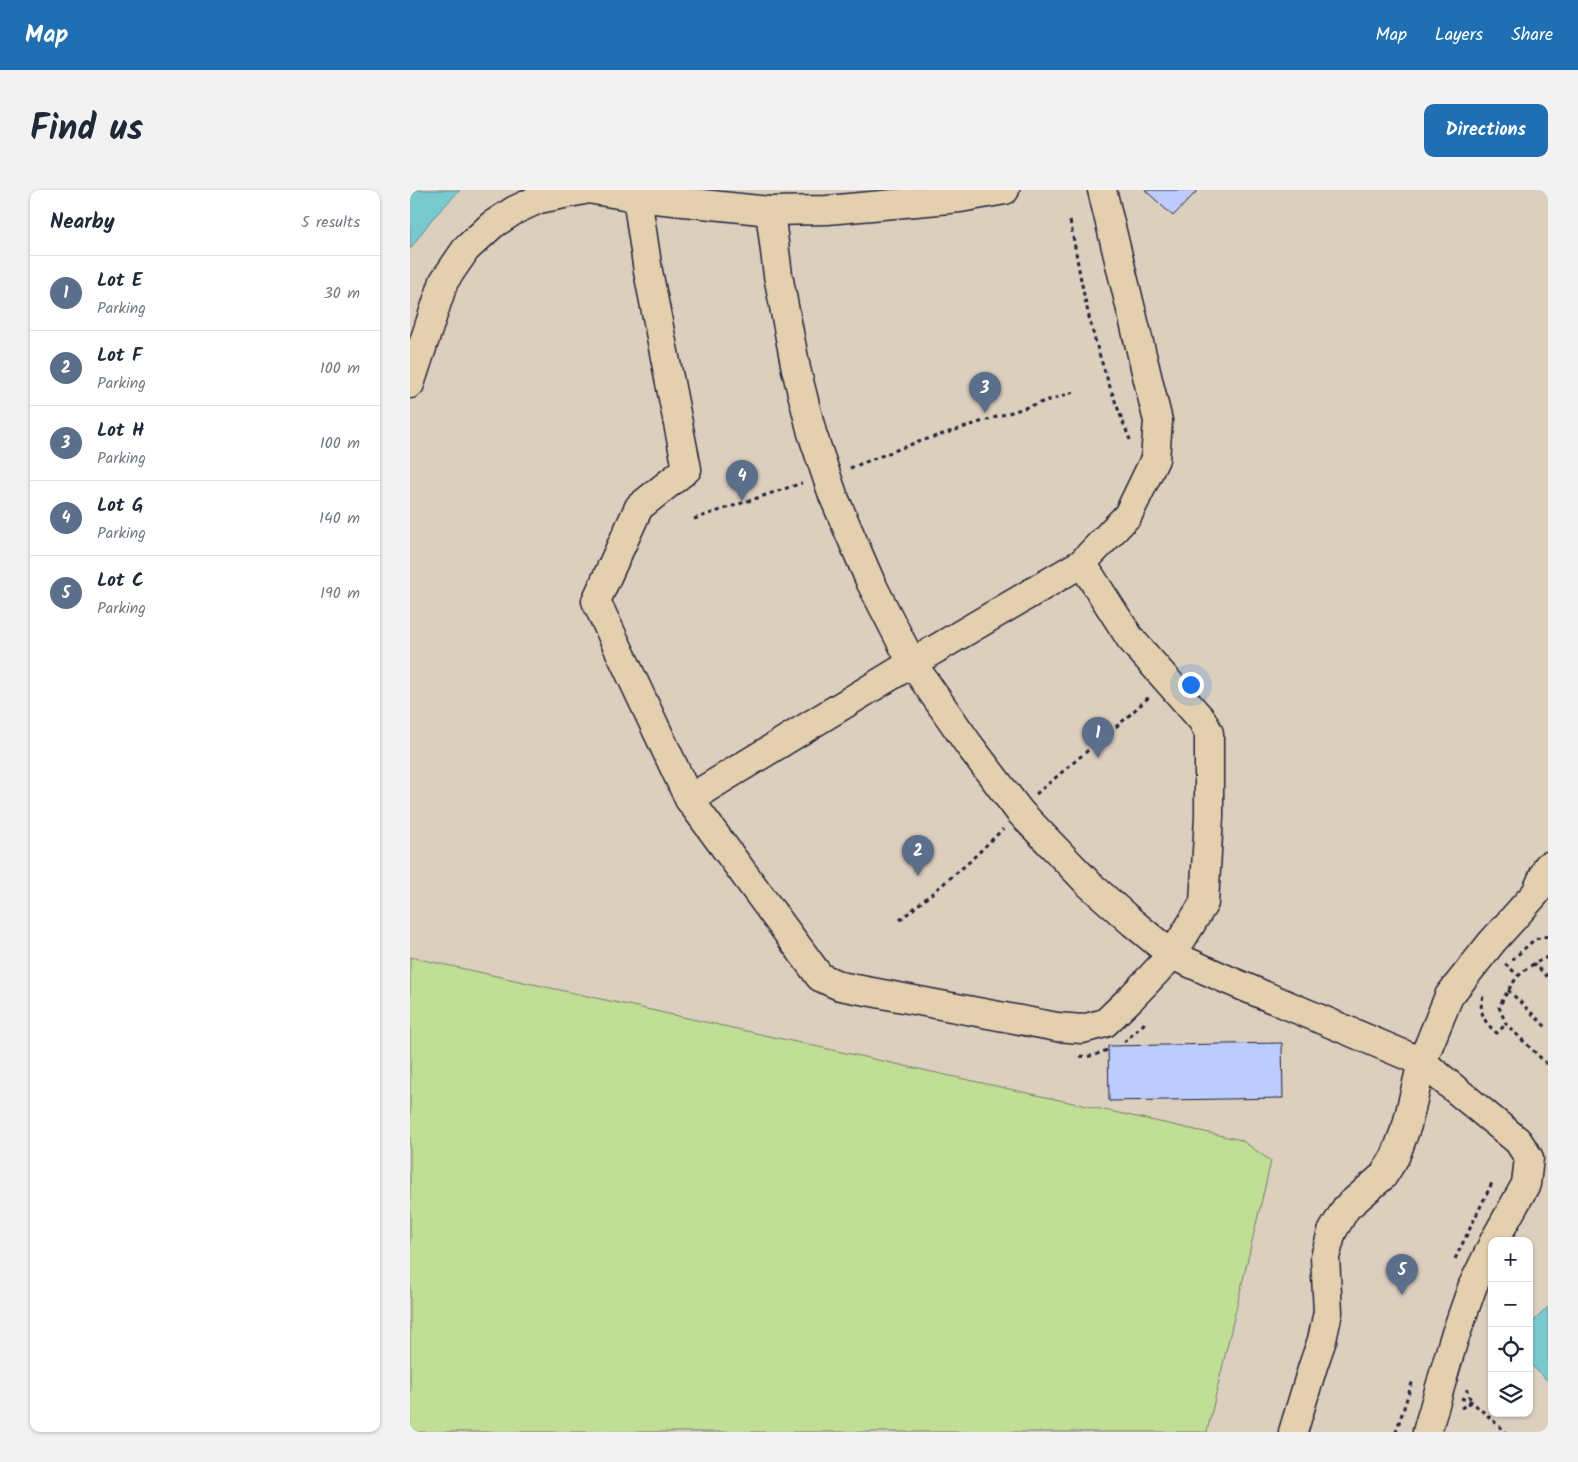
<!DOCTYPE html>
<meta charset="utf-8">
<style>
body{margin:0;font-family:Kalam,sans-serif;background:#f2f2f3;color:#1f2937}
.controls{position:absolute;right:15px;bottom:15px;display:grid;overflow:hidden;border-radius:10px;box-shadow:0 1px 4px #0004}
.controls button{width:45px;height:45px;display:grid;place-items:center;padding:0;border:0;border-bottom:1px solid #e0e1e3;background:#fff;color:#1f2937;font:25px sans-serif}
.you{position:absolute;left:780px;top:494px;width:18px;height:18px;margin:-12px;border:4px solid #fff;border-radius:50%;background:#1a73e8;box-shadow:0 0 0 8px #1a73e833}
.badge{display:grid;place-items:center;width:32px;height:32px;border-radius:50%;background:#1f6fb2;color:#fff;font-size:16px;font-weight:700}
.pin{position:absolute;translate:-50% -41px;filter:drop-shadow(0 1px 2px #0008)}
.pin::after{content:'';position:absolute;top:26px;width:18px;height:15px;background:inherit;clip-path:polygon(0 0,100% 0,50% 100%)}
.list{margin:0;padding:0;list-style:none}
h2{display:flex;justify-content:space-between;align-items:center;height:65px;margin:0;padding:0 20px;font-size:21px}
h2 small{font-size:16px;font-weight:400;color:#747a83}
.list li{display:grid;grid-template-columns:32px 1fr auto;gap:15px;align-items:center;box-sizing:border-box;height:75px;padding:0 20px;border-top:1px solid #e0e1e3}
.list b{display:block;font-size:19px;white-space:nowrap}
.list p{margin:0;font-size:16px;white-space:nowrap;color:#747a83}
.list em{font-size:16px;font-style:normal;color:#747a83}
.icon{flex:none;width:28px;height:28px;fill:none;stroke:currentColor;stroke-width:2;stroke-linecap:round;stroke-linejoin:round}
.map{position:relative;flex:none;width:1138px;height:1242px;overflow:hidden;border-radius:10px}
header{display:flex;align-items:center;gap:30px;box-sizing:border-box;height:70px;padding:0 25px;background:#1f6fb2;color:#fff}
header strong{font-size:24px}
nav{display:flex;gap:28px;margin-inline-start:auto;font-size:18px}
.intro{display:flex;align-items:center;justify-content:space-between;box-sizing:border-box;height:120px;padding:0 30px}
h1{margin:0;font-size:35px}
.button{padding:12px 22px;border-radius:10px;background:#1f6fb2;color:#fff;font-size:18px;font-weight:700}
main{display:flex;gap:30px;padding:0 30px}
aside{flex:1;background:#fff;border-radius:10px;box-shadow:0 1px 4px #0004}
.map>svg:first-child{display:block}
</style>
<header>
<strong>Map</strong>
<nav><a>Map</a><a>Layers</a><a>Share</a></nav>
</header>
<div class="intro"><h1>Find us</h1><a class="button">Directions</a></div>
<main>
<aside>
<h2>Nearby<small>5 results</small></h2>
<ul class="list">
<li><span class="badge" style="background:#5c6f8a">1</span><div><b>Lot E</b><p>Parking</p></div><em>30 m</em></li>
<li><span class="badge" style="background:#5c6f8a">2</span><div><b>Lot F</b><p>Parking</p></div><em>100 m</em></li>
<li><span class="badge" style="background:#5c6f8a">3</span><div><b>Lot H</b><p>Parking</p></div><em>100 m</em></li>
<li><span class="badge" style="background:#5c6f8a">4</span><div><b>Lot G</b><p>Parking</p></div><em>140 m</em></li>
<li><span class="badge" style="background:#5c6f8a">5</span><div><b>Lot C</b><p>Parking</p></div><em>190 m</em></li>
</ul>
</aside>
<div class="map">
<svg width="1138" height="1242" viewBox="0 0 1138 1242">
<rect width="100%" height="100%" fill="#dccfbe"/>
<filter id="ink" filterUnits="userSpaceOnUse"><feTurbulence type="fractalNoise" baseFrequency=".02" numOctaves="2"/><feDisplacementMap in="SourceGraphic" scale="10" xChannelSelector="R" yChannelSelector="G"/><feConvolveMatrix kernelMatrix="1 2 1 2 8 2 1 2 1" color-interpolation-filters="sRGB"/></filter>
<g filter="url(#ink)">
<polygon fill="#c0de95" stroke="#718068" points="0,767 831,950 861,971 797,1242 0,1242"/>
<g fill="#79cacf" stroke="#568794">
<polygon points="0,0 50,0 21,30 0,59"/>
<polygon points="1138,1117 1138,1191 1119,1173 1119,1159 1123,1155 1119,1151 1119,1136"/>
</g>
<g fill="#bdccfd" stroke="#22223b">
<polygon points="735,0 788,0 763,26"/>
<polygon points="872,853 873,908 699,911 698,856"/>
</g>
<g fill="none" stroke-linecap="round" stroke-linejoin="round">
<g stroke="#22223b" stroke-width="31">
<g id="minor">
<polyline points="184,0 226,7 360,21 417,20 550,8 595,0"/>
<polyline points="226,0 238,81 277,279 229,317 186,411 279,609 410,787 430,796 647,837 672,839 695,833 720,809 762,765 794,713 799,627 799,543 792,530 720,448 672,373"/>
<polyline points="360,21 368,85 386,179 402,243 423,305 461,393 502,473 559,555 610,622 679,694 723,733 762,765 818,790 1012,872 1108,951 1119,968 1116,994 1084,1051"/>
<polyline points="0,194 34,91 56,59 82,35 105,20 129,9 174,0"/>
<polyline points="279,609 502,473 672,373 718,325 745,269 748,231 692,0"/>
<polyline points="883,1242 903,1176 912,1150 918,1122 915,1067 922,1042 936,1018 973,986 985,967 997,935 1012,872 1039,806 1082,752 1126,703 1138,676"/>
<polyline points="1017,1242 1043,1152 1063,1095 1082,1056"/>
</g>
</g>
<g stroke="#22223b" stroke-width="3" stroke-dasharray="4 4" stroke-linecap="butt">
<path d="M660,31C666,60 670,89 677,118C687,163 703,207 720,250"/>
<polyline points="440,278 502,254 664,202"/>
<polyline points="284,329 392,293"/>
<polyline points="626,604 714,530 739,507"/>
<polyline points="490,730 557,674 593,639"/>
<path d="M1138,767C1109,779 1103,791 1089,817L1096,834L1138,875"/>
<polyline points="1102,770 1125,749 1138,746"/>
<polyline points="1123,773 1138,787"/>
<polyline points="1095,774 1108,785"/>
<polyline points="1098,800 1138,839"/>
<path d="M1073,806C1068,821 1074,833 1087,843L1096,834"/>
<polyline points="714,852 737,831"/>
<path d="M670,866C679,868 688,864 697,860"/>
<polyline points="1045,1069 1082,993"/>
<polyline points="1051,1208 1062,1212 1096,1242"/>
<polyline points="1051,1218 1062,1212 1057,1202 1057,1199"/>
<polyline points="986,1242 1003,1190"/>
</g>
<use href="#minor" stroke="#e4d0ae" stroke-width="28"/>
</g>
</g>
</svg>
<div class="controls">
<button>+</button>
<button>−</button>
<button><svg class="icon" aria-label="locate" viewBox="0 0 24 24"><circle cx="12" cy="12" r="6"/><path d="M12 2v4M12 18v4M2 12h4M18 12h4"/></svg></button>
<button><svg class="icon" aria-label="layers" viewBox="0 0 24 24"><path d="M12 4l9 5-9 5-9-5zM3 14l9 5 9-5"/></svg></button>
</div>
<div class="you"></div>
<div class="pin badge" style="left:688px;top:568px;background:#5c6f8a">1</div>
<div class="pin badge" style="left:508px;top:686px;background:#5c6f8a">2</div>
<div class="pin badge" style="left:575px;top:223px;background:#5c6f8a">3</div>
<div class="pin badge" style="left:332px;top:311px;background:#5c6f8a">4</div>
<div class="pin badge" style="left:992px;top:1105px;background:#5c6f8a">5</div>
</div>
</main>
